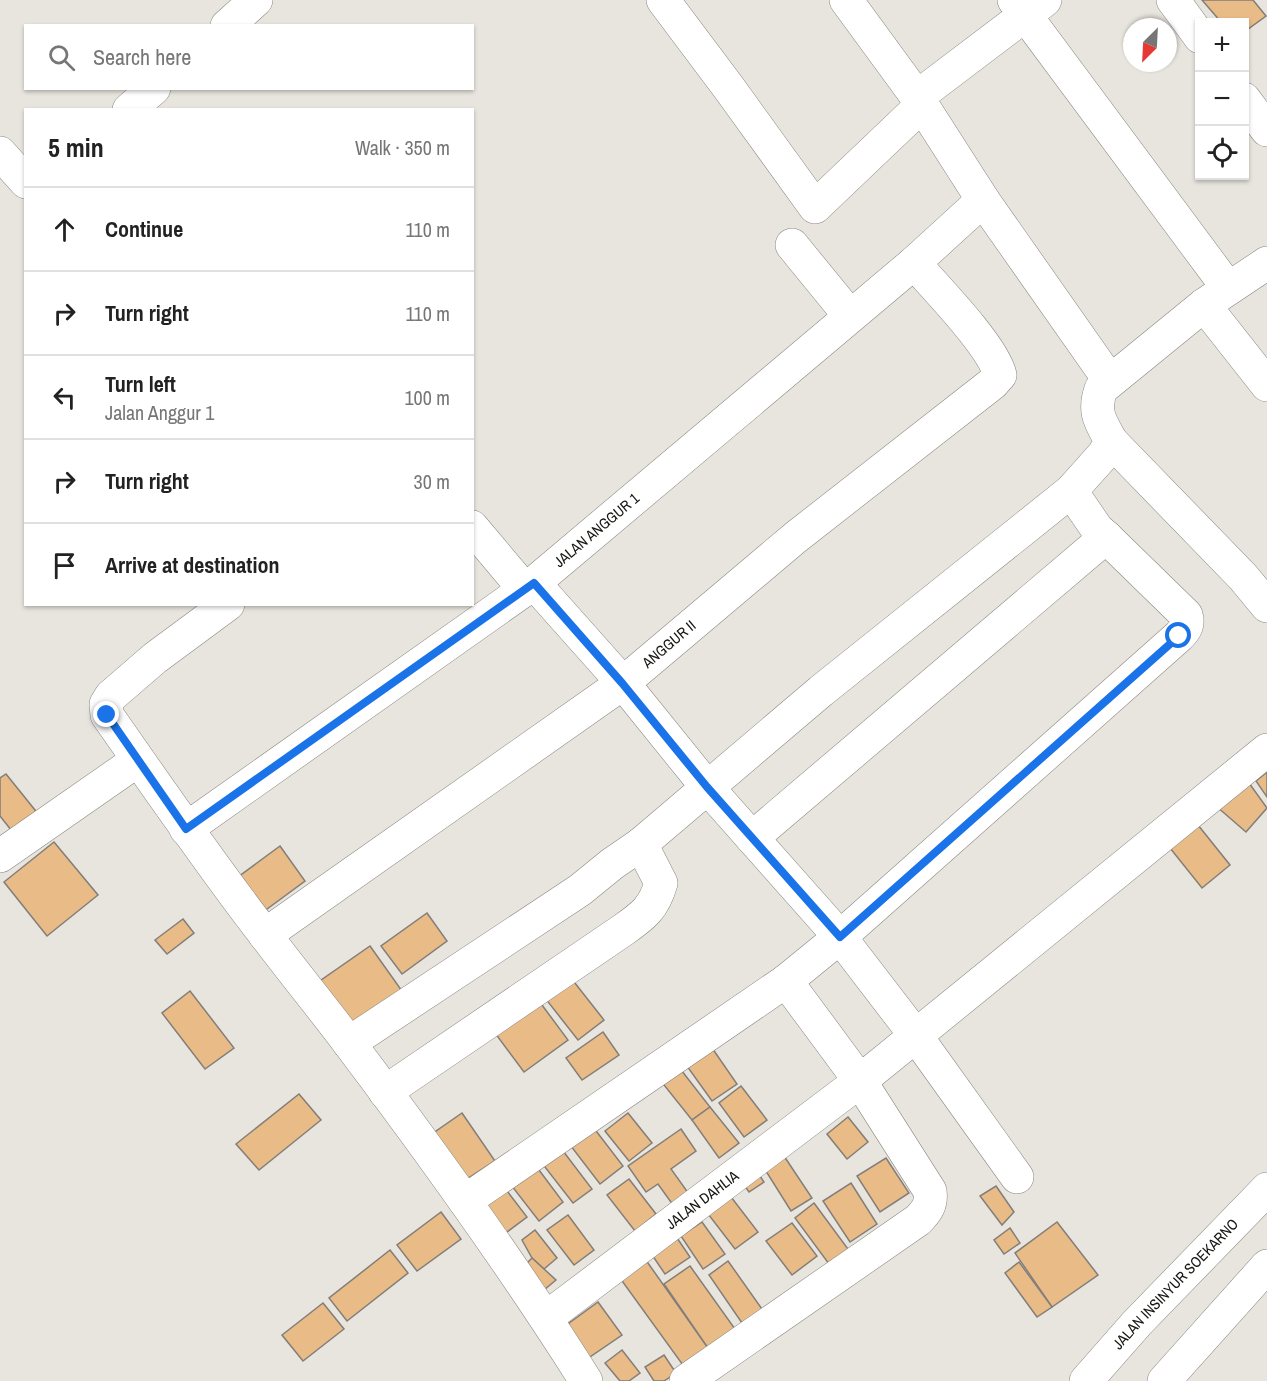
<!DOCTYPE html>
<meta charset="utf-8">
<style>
body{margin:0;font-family:"Archivo Narrow",sans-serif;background:#f2f2f2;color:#222}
.controls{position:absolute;right:18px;top:18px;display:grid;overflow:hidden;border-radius:0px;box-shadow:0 2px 4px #0004}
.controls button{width:54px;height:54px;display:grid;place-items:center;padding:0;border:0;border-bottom:2px solid #e0e0e0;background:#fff;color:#222;font:30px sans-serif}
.compass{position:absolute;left:1123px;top:18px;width:54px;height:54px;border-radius:50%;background:#fff;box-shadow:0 2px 4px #0004;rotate:204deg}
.stop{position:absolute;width:18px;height:18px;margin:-14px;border:4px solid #1a73e8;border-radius:50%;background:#fff}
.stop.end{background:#1a73e8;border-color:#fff;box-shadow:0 2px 6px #0008}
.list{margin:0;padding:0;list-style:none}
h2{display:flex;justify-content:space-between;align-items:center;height:78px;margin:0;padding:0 24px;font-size:26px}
h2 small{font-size:20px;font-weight:400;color:#767676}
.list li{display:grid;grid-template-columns:39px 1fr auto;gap:18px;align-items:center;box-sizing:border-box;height:84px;padding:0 24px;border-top:2px solid #e0e0e0}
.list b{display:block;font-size:22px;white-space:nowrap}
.list p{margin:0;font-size:20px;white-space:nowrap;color:#767676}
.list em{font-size:20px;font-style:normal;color:#767676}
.icon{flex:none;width:33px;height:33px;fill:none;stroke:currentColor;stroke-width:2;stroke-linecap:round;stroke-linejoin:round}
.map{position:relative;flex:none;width:1267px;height:1381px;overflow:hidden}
.search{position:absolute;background:#fff;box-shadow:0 2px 4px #0004;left:24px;top:24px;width:450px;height:66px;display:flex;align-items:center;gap:15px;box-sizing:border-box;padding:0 21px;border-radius:0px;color:#767676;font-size:22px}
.panel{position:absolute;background:#fff;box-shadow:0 2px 4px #0004;left:24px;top:108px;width:450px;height:498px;border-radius:0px}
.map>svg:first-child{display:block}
</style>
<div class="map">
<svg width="1267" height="1381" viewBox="0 0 1267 1381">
<rect width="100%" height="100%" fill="#e8e5de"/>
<g fill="#e9bb87" stroke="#837e79" stroke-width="1.5">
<polygon points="1202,0 1253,0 1266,16 1244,32 1244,22 1221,22"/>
<polygon points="1267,772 1267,797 1256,781"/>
<polygon points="6,774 39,815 15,835 0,816 0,778"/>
<polygon points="1244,776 1267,808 1246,832 1216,806"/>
<polygon points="1194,820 1230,865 1202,888 1170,848"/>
<polygon points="54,842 98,895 47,936 4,882"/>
<polygon points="280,846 305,881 263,912 238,877"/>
<polygon points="427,913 447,941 402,974 381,946"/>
<polygon points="183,919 194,933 167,954 155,940"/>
<polygon points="370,946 402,991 346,1031 314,985"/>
<polygon points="571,978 604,1020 578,1040 545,998"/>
<polygon points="190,991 234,1048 205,1069 162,1013"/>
<polygon points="539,1001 568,1040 524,1072 495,1033"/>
<polygon points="603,1032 619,1055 582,1080 566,1058"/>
<polygon points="710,1045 737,1084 712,1101 684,1062"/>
<polygon points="678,1066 710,1107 692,1120 660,1080"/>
<polygon points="741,1086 767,1120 744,1137 719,1103"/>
<polygon points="299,1094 321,1120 259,1170 236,1144"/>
<polygon points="710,1107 739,1143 719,1158 692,1120"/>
<polygon points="462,1113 495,1161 461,1183 429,1136"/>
<polygon points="628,1113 652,1143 629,1161 605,1131"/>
<polygon points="848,1117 868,1142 847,1159 827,1134"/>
<polygon points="590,1123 623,1166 600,1184 567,1141"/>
<polygon points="681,1129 696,1151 671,1169 689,1194 673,1205 658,1184 646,1192 628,1166"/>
<polygon points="560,1147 592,1189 573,1203 541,1162"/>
<polygon points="784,1156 812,1198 791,1211 764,1168"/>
<polygon points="886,1158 909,1193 880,1212 857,1176"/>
<polygon points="536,1166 563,1202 539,1221 511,1185"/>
<polygon points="756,1170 764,1182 749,1192 741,1181"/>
<polygon points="629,1179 656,1214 635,1231 607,1195"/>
<polygon points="501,1183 527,1217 503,1235 477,1202"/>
<polygon points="851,1183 877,1224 850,1242 823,1201"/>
<polygon points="996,1186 1014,1212 1002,1225 980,1196"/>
<polygon points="728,1193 758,1232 735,1249 705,1210"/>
<polygon points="814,1203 848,1249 829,1264 795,1218"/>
<polygon points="441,1212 461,1239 417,1271 397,1245"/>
<polygon points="568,1215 594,1250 574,1265 547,1230"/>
<polygon points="702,1222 725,1254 703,1269 681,1236"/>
<polygon points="1057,1222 1098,1275 1052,1307 1015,1253"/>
<polygon points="792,1223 817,1256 792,1275 766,1241"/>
<polygon points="1010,1228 1020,1243 1004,1254 994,1240"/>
<polygon points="535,1230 557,1258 544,1269 532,1258 522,1240"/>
<polygon points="673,1232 690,1257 665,1274 648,1249"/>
<polygon points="390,1250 408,1273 347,1321 329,1298"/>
<polygon points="643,1256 708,1348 685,1368 617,1274"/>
<polygon points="532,1258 556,1280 544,1290 524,1266"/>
<polygon points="728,1261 762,1309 742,1323 709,1275"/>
<polygon points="1019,1262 1052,1307 1037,1317 1005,1273"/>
<polygon points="690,1266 735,1329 708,1348 664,1284"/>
<polygon points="598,1302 622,1335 584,1361 561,1329"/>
<polygon points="323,1303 344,1329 303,1361 282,1335"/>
<polygon points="622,1350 640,1373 629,1381 620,1381 605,1363"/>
<polygon points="664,1355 676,1373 664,1381 654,1381 645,1367"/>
</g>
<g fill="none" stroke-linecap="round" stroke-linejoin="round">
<g stroke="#8a8781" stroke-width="34">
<g id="minor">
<polyline points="663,0 729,88 815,207 922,105"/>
<polyline points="846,0 917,97 983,200 1110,381"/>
<polyline points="1014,0 1228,288"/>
<polyline points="1173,0 1200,37"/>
<polyline points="227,26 256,0"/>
<polyline points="917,97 1045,0"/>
<polyline points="1244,99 1267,130"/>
<polyline points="129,110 154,88"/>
<polyline points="0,153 26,182"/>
<polyline points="792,245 850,316"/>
<polyline points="1204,305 1267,385"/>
<polyline points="1111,441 1243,577 1267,606"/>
<polyline points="472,527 525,590"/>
<polyline points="534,583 623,683 707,787 840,937 916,1036 1017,1177"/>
<path d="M228,604L155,658L111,696L106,704L107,715C159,789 210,864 266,936C293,972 322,1007 349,1043C432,1153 513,1265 586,1381"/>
<path id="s1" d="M186,829L534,583L914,263L983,200"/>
<polyline points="752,838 1106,537 1097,529 1071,491"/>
<polyline points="0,856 138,760"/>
<path id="s2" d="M265,935L623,683L796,537L993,383L1000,375C993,346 935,287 914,263"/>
<path d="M349,1043L580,890L612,864L641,844L821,691L1071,491L1104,454L1111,441C1100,421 1093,412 1101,389L1204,305L1267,263"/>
<path d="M385,1092L623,930C643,916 654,908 661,883L641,844"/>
<path d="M465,1201L786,981L840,937L1179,636C1186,629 1189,624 1186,615L1106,537"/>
<path id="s3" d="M546,1318L860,1081L1267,750"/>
<path d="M686,1381L918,1220C927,1211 932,1204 930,1191L860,1081L786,981"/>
<path id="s4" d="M1086,1381L1137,1323L1267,1189"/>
<polyline points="1164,1381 1267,1266"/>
</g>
</g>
<use href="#minor" stroke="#fff" stroke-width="33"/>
</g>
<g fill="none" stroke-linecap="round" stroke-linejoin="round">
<polyline stroke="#1a73e8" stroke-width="8" points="107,715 186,829 534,583 622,683 707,787 840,937 1179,636"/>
</g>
<g text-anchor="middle" stroke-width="4.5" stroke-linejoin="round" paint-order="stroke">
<g font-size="15" fill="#171613" stroke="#fff">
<text dy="5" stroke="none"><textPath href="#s1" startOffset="508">JALAN ANGGUR 1</textPath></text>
<text dy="5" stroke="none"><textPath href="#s2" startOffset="498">ANGGUR II</textPath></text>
<text dy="5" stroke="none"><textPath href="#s3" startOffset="196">JALAN DAHLIA</textPath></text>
<text dy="5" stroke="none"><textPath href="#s4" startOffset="132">JALAN INSINYUR SOEKARNO</textPath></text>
</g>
</g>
</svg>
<div class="controls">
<button>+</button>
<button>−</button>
<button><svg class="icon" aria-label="locate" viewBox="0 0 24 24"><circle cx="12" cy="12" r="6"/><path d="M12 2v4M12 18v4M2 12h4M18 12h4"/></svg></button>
</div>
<svg class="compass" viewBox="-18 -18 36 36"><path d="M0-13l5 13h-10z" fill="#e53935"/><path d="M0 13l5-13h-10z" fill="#767676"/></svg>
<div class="stop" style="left:1179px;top:636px"></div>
<div class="stop end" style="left:107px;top:715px"></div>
<div class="search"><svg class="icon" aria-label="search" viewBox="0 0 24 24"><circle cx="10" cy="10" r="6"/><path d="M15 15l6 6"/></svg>Search here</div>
<section class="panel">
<h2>5 min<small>Walk · 350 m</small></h2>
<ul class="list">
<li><svg class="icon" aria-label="ahead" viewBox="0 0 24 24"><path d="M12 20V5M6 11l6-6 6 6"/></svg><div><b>Continue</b></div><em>110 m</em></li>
<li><svg class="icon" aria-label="right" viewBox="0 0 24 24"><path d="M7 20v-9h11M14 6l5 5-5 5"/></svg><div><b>Turn right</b></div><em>110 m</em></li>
<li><svg class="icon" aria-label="left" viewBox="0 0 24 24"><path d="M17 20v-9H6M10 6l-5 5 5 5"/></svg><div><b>Turn left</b><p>Jalan Anggur 1</p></div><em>100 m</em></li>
<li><svg class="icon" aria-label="right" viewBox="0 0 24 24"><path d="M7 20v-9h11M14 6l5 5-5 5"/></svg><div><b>Turn right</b></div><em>30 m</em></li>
<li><svg class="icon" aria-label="arrive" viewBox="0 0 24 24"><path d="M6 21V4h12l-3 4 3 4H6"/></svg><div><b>Arrive at destination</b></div></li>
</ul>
</section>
</div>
